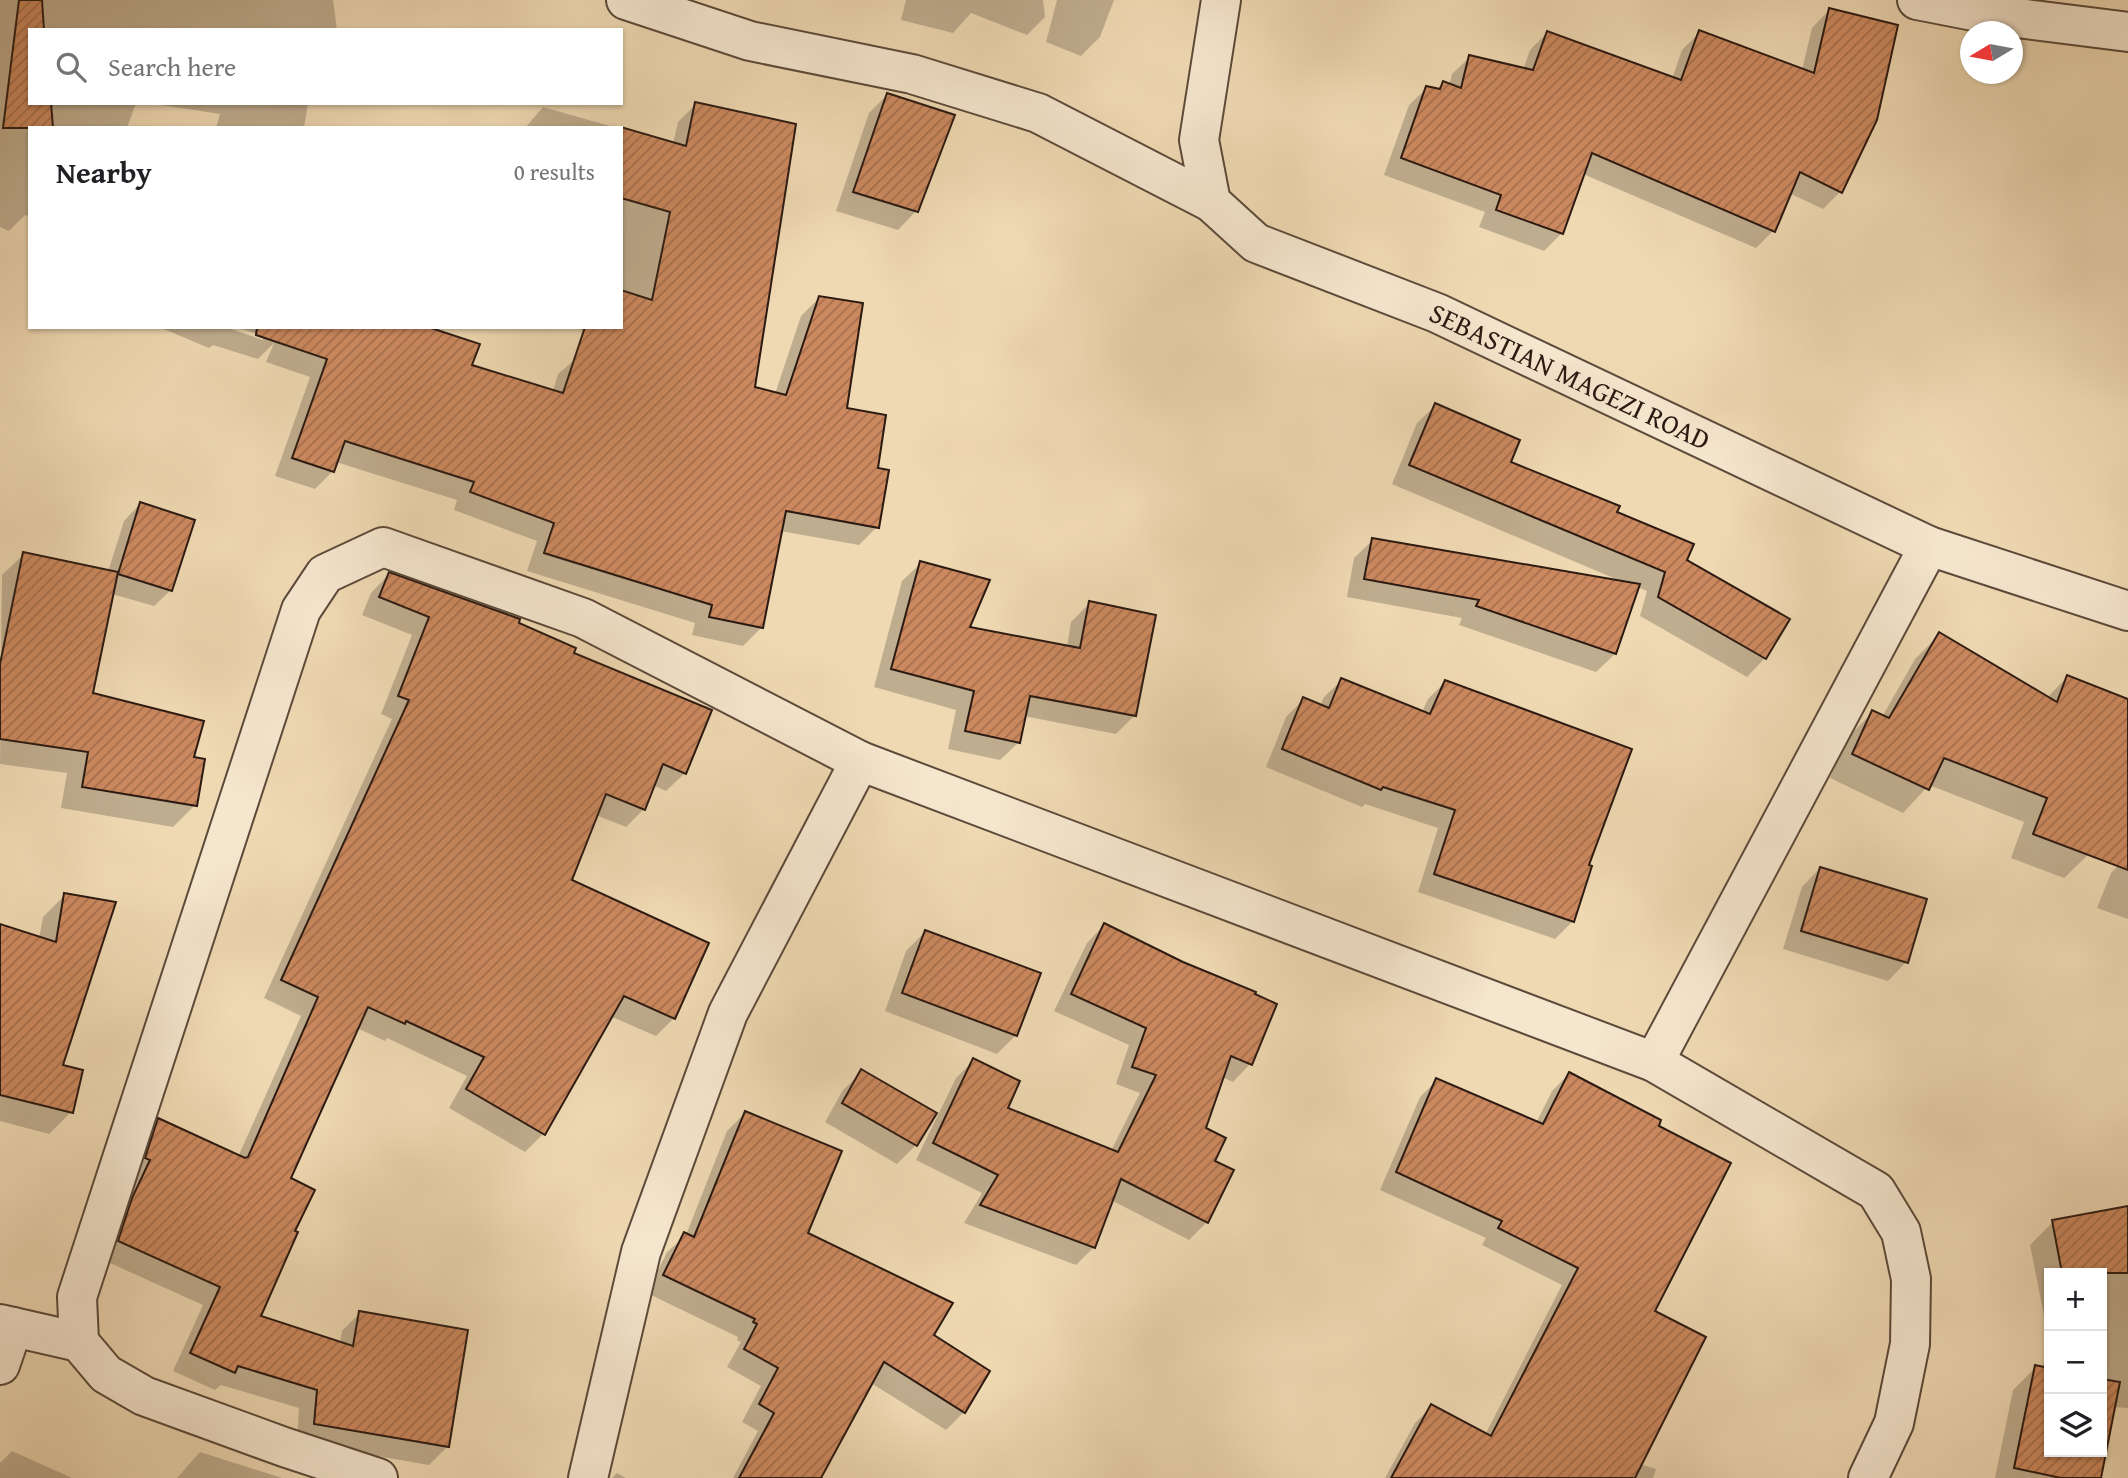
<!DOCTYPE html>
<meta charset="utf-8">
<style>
body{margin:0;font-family:"Gentium Book Plus",serif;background:#f2f2f2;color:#202124}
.controls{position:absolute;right:21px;bottom:21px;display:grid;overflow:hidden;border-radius:0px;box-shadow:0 2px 5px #0004}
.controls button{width:63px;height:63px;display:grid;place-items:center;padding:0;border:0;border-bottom:2px solid #e0e0e0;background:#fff;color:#202124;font:35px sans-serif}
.compass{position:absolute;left:1960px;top:21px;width:63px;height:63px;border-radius:50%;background:#fff;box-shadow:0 2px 5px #0004;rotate:260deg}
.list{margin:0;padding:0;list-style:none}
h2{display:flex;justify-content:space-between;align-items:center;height:91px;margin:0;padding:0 28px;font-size:30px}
h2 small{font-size:23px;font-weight:400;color:#757577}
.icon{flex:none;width:38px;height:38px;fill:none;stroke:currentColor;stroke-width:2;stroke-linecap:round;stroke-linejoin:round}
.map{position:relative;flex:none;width:2128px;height:1478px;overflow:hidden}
.search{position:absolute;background:#fff;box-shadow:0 2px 5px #0004;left:28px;top:28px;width:595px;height:77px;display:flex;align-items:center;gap:18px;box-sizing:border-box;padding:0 24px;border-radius:0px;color:#757577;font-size:26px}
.panel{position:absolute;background:#fff;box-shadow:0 2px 5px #0004;left:28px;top:126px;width:595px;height:203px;border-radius:0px}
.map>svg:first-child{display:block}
</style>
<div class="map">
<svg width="2128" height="1478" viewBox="0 0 2128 1478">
<defs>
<pattern id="building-hatch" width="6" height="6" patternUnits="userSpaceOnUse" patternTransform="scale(1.75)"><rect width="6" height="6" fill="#cc895f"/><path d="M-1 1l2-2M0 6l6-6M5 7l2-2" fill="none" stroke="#a66f4d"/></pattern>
</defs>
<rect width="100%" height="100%" fill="#efd9b3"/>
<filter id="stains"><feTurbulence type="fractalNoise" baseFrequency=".00286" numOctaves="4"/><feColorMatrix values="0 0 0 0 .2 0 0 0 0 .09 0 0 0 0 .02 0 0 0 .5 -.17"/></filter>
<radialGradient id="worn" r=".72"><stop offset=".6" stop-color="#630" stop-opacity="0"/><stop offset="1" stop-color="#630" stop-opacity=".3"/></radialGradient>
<g fill="#0003">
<polygon points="0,0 333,0 337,30 30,30 30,103 136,103 127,128 30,128 30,217 25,215 9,231 0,227"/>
<polygon points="906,0 1043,0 1045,17 1027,35 971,13 953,33 901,20"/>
<polygon points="1057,0 1114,0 1100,37 1081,56 1046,42"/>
<polygon points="1829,10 1840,192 1823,209 1789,193 1773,231 1756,248 1583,174 1562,233 1544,251 1479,227 1485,212 1384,175 1409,105 1427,88 1437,90 1443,83 1449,86 1452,74 1470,57 1523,70 1530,50 1547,33 1672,79 1682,50 1700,32 1802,70 1812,28"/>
<polygon points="887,95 916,211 898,230 836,211 869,113"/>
<polygon points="148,103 308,103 304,128 216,128 220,114"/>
<polygon points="696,104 753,389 775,394 801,316 819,298 845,410 876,470 877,527 859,545 780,531 761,628 743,646 692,635 695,623 527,571 537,541 454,510 457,500 336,462 333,471 315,489 275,476 310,377 266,362 274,343 258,359 213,345 209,348 159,327 225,327 263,340 263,336 236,327 277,327 470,367 553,391 558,374 600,338 575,327 621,327 621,129 673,144 678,122"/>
<polygon points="543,107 617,128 525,128"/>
<polygon points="1436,405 1509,463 1615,513 1685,561 1765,658 1747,677 1640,616 1647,591 1637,587 1615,654 1596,672 1459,625 1462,618 1347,597 1354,558 1373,540 1625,583 1392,484 1417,423"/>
<polygon points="140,504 171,590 154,606 112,594 91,694 191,759 195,805 173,827 61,808 67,773 0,764 2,575 24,554 108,572 124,521"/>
<polygon points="921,563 967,628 1067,647 1071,622 1090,603 1135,715 1116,734 1024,716 1019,742 1000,760 948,749 956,710 874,687 902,581"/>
<polygon points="389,574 516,624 572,654 685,773 666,791 653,785 644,809 626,827 596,815 570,881 674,1018 656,1036 610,1016 543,1134 525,1152 449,1108 467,1076 387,1038 385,1041 357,1028 289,1179 293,1232 258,1317 340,1343 342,1331 360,1313 447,1447 429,1465 297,1442 299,1408 221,1385 215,1390 173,1371 203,1305 101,1259 141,1138 159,1120 238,1157 301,1016 264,998 392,719 381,714 412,635 362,615 371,593"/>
<polygon points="1939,635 2047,698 2067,677 2128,746 2088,855 2064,878 2011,858 2024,822 1929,785 1903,813 1830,778 1849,736 1873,712 1882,717 1915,659"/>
<polygon points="1342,680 1422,712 1428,699 1445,682 1587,866 1573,921 1555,939 1418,892 1438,828 1365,804 1362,807 1266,767 1286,717 1304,699 1320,706 1324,697"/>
<polygon points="2128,856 2128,919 2097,908 2111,873"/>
<polygon points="1820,868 1906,962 1888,981 1783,949 1802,887"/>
<polygon points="65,895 61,1066 71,1112 49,1134 0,1121 0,934 39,939 43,917"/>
<polygon points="1104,925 1250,1064 1233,1082 1222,1077 1204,1129 1212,1162 1207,1222 1189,1240 1111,1200 1094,1247 1076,1265 964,1223 982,1193 916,1160 956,1078 974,1060 1005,1109 1111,1151 1140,1093 1116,1084 1129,1045 1054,1011 1087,943"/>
<polygon points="925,932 1016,1035 997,1054 885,1011 906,951"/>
<polygon points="862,1072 916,1145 897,1164 825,1122 843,1090"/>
<polygon points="1569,1074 1653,1311 1640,1464 1656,1469 1653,1478 1385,1478 1415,1423 1432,1406 1485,1435 1562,1285 1482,1245 1486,1238 1380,1190 1420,1097 1437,1080 1536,1123 1552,1091"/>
<polygon points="745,1113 806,1234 931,1336 964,1412 946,1430 871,1383 820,1478 733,1478 758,1431 742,1422 761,1386 727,1367 741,1342 737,1340 738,1337 647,1293 667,1252 686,1235 727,1131"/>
<polygon points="2128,1207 2128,1408 2113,1407 2099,1478 1995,1478 2013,1390 2036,1367 2049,1370 2049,1452 2102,1452 2102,1273 2049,1273 2049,1341 2030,1245 2053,1222"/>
<polygon points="12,1451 72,1478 0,1478 0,1463"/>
<polygon points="200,1452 282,1478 177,1478"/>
<polygon points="617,1473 626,1478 612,1478"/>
</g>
<g fill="url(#building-hatch)" stroke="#2b1a12" stroke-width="2">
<polygon points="19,0 42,0 44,30 30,30 30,103 51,103 53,128 3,128"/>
<polygon points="1829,8 1898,25 1877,120 1842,193 1800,172 1775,232 1592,153 1563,234 1496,210 1501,195 1401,158 1426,86 1440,89 1443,81 1461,88 1469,55 1533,70 1547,31 1681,80 1699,30 1814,73"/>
<polygon points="887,93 955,115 918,212 853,192"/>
<polygon points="695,102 796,124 755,387 786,395 819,296 863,303 847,408 886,415 878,468 889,470 879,528 786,511 763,628 709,617 712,605 544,553 554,523 470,492 474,482 345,441 334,472 292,458 327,359 256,335 257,327 428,327 480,344 472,365 563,393 585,327 621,327 621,290 652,300 670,212 621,198 621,127 686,146"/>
<polygon points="1435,403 1520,440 1511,462 1620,506 1617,512 1694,544 1687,560 1790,619 1766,659 1658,597 1665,572 1409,465"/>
<polygon points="140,502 195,520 172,591 118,574"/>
<polygon points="1372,538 1640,584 1616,654 1476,606 1479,600 1364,579"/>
<polygon points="23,552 118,572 93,693 204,721 194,757 205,759 197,806 82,787 88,752 0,739 0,664"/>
<polygon points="920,561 990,580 970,627 1080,648 1089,601 1156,615 1136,716 1030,696 1020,743 965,731 974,691 891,669"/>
<polygon points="389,572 520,619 519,623 576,648 574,653 712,710 686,774 663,764 645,810 606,794 572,880 709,943 675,1019 624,996 545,1135 466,1089 484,1057 406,1021 405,1024 368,1007 291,1178 315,1190 295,1231 298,1232 261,1316 353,1346 359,1311 468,1330 449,1447 314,1424 317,1390 238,1366 235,1373 190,1353 220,1287 118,1241 132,1198 150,1160 145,1158 158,1118 245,1158 248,1157 318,997 281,980 409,700 398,696 429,617 379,597"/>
<polygon points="1939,632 2057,702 2067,675 2128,699 2128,870 2033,834 2047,798 1944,758 1929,790 1852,754 1872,710 1889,718"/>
<polygon points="1341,678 1430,714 1445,680 1632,749 1589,865 1592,866 1574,922 1434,874 1455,810 1383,787 1381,790 1282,749 1303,697 1329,708"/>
<polygon points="1820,867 1927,899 1908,963 1801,931"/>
<polygon points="64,893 116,902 63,1065 83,1070 73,1113 0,1095 0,924 56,942"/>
<polygon points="1104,923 1183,962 1256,992 1255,994 1277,1004 1252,1065 1231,1056 1206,1128 1226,1138 1215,1161 1234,1170 1208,1223 1121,1179 1095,1248 980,1205 998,1175 933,1143 973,1058 1020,1081 1008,1108 1118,1152 1156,1075 1132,1067 1146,1028 1071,994"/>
<polygon points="925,930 1041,973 1017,1036 902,993"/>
<polygon points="861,1069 937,1113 917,1146 842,1103"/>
<polygon points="1569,1072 1661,1120 1659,1126 1731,1163 1655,1311 1706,1337 1635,1478 1391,1478 1431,1404 1491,1436 1578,1268 1498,1228 1502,1221 1396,1172 1436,1078 1543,1124"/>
<polygon points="745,1111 842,1151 808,1233 953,1303 934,1335 990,1371 965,1413 884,1362 821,1478 739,1478 774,1413 759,1404 778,1368 744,1349 757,1324 753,1322 755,1319 663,1275 684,1232 694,1237"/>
<polygon points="2128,1206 2128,1273 2062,1273 2052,1220"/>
<polygon points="2035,1365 2049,1368 2049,1452 2102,1452 2102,1379 2120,1382 2101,1478 2061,1478 2014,1468"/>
</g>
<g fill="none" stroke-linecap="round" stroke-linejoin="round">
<g stroke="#5c4a3a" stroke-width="42">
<g id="street">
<polyline points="626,0 750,41 912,74 1038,113 1211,202"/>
<path id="s1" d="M1221,0L1199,140L1211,202L1256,243L1437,313L1929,546L2128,611"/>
<polyline points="1917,0 1994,15 2128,32"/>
<polyline points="1654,1062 1929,546"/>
<polyline points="0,1324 79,1342"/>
<polyline points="0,1365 13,1327"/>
<polyline points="378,1478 284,1447 144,1396 106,1374 79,1342 77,1297 301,610 325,574 383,547 583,618 860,761"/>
<polyline points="588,1478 641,1252 728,1013 860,761 1654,1062 1876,1191 1901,1232 1911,1279 1910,1344 1894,1423 1868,1478"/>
</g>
</g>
<use href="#street" stroke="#f5e6ce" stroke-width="38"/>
</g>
<g text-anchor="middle" stroke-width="5" stroke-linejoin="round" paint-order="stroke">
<g font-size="28" fill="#2b1a12" stroke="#f5e6ce">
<text dy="10" stroke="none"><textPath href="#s1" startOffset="607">SEBASTIAN MAGEZI ROAD</textPath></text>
</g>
</g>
<rect width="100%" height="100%" filter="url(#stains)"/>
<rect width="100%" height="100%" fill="url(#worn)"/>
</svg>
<div class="controls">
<button>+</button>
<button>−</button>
<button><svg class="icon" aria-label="layers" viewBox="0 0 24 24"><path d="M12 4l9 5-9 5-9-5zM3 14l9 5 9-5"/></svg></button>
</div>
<svg class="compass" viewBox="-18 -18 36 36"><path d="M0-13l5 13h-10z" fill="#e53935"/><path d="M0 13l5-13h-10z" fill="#757577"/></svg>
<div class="search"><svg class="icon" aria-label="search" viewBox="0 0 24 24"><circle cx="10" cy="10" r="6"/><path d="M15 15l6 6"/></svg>Search here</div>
<section class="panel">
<h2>Nearby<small>0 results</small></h2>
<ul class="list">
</ul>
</section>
</div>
